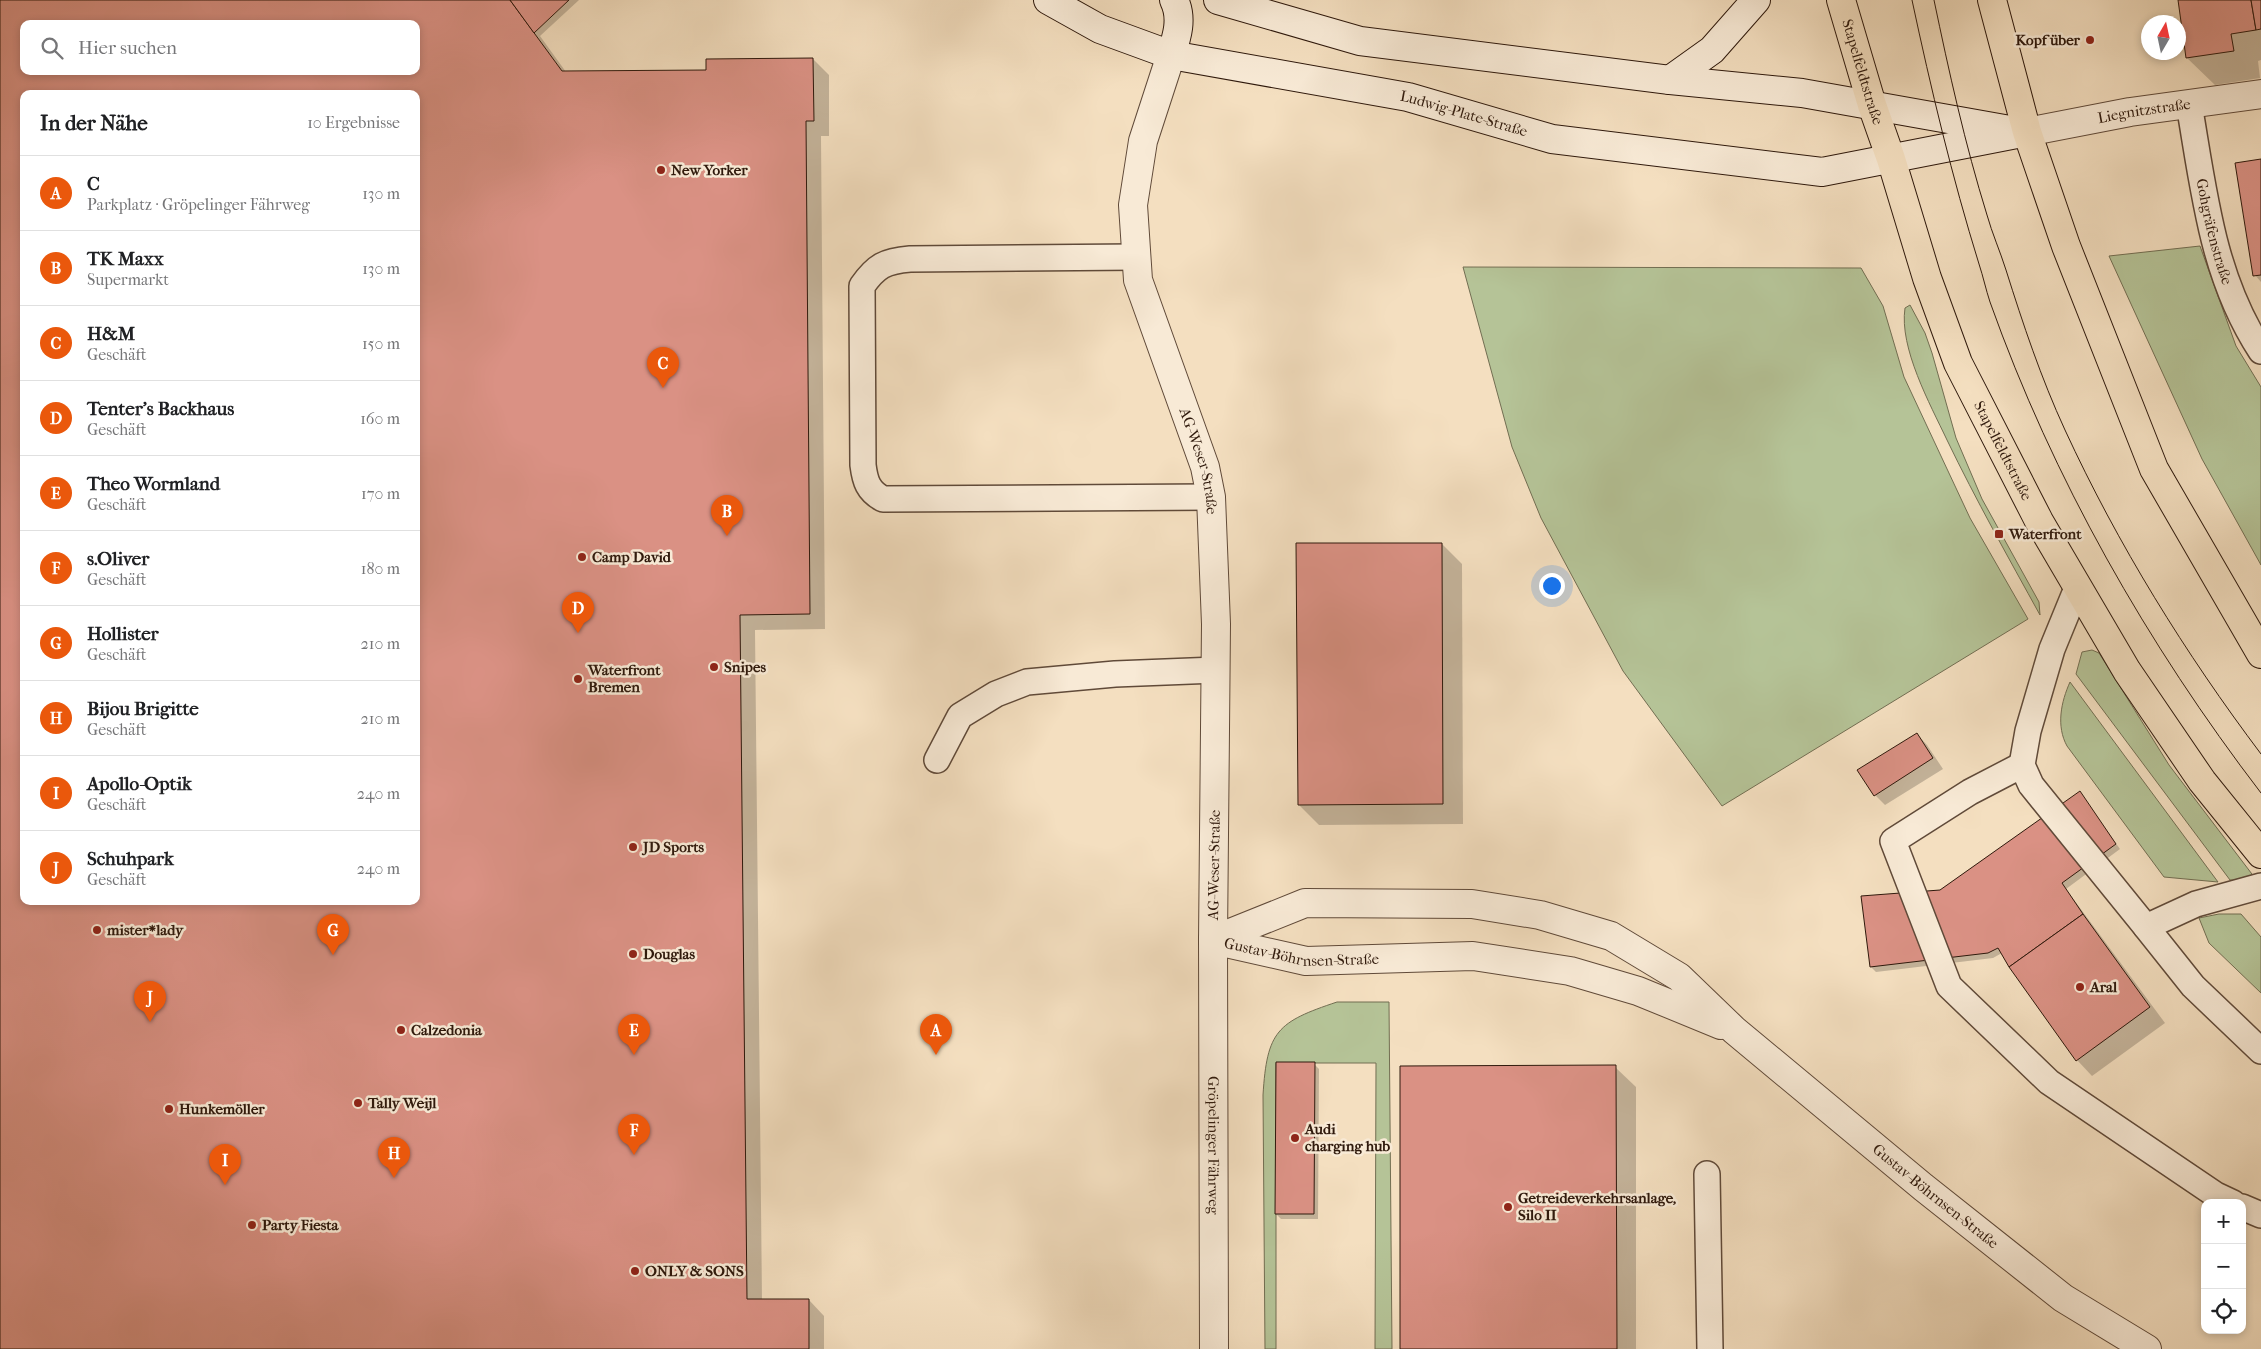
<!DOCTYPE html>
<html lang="de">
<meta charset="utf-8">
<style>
body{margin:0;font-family:"IM FELL French Canon",serif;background:#f6f6f6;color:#202124}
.controls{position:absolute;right:15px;bottom:15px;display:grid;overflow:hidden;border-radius:10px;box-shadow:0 2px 8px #0003}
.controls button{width:45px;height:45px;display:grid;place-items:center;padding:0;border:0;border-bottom:1px solid #e0e0e0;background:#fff;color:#202124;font:25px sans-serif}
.compass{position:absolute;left:2141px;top:15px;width:45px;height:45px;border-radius:50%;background:#fff;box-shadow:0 2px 8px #0003;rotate:9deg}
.you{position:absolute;left:1551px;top:585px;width:18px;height:18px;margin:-12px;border:4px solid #fff;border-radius:50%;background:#1a73e8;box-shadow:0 0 0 8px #1a73e833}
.badge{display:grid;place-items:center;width:32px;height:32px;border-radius:50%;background:#ea580c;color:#fff;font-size:16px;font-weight:700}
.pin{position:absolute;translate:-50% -41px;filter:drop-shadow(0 1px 2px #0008)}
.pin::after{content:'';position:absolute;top:26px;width:18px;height:15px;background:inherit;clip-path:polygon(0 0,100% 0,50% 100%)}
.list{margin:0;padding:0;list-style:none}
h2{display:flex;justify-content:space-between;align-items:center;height:65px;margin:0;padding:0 20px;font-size:21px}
h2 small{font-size:16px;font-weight:400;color:#757577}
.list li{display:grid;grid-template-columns:32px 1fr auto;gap:15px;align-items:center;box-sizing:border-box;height:75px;padding:0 20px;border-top:1px solid #e0e0e0}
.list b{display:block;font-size:19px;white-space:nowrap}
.list p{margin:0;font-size:16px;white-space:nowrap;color:#757577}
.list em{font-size:16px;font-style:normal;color:#757577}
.icon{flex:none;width:28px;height:28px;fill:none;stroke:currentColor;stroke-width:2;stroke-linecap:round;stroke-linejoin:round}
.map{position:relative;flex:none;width:2261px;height:1349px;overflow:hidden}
.search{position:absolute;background:#fff;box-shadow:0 2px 8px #0003;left:20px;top:20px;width:400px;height:55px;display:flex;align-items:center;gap:12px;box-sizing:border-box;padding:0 18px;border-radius:10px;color:#757577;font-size:19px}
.panel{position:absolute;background:#fff;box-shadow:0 2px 8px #0003;left:20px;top:90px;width:400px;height:815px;border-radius:10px}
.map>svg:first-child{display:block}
</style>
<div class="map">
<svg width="2261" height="1349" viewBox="0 0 2261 1349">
<rect width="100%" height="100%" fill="#f4dfc0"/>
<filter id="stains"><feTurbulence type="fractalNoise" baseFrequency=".004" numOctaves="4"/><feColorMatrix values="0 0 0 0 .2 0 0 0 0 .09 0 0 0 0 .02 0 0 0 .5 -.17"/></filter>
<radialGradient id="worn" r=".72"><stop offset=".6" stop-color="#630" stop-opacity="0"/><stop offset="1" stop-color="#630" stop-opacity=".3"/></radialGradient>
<g fill="#b5c397" stroke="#726e52">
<polygon points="2200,246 2236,346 2261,387 2261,565 2202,459 2109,256"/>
<polygon points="1463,267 1861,268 1883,306 1904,377 1970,518 2028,619 1722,806 1623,671 1541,518 1512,447"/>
<path d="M1910,305L1925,333L1932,353L1956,438L1982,499L2039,602L2040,615C2008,557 1976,500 1947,440C1930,404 1899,348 1905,308Z"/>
<polygon points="2092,650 2099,653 2169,765 2258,882 2230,880 2076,674 2082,652"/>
<path d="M2070,682L2218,882L2164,877L2067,746C2056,726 2061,702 2070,682Z"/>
<polygon points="2219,914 2241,914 2261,937 2261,993 2209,943 2199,918"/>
<path d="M1337,1002H1389L1392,1349H1375L1376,1063H1276V1349H1265L1263,1095C1267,1031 1277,1022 1337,1002Z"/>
</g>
<g fill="#0003" fill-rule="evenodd">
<path d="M0,0H579L540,36L566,72L707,71L813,59L829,75V136H821L825,629L755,630L762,1300H809L824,1316V1349H0ZM24,24H416V71H24ZM24,94H416V901H24Z"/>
<polygon points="2179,0 2261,0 2261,60 2258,61 2260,78 2215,85 2187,58"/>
<polygon points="2261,161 2261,282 2255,275"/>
<polygon points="1442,544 1462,564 1463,824 1319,825 1299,805"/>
<polygon points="1917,734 1927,745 1943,769 1885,805 1875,795"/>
<polygon points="2080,793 2120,849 2066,889 2165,1023 2092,1076 2077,1060 2002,953 1993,958 1876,972 1871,967 1862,897 1940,891"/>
<polygon points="1314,1064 1319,1069 1318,1219 1281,1219 1276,1214"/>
<polygon points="1615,1067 1636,1087 1636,1349 1402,1349"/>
</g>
<g fill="#da9184" stroke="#2f190c" fill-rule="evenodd">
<path d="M0,0H510L562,71L706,70V59L813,58L814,121H806L810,614L740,615L747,1299H809V1349H0ZM24,24H416V71H24ZM24,94H416V901H24Z"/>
<polygon points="510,0 569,0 534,33"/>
<polygon points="2178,0 2251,0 2256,30 2231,34 2234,51 2186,58"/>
<polygon points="2251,0 2261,0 2261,29 2256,30"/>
<polygon points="2261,159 2261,275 2253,276 2235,163"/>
<polygon points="1296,543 1442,543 1443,804 1298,805"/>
<polygon points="1917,733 1933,758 1874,796 1857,770"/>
<polygon points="2080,791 2116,844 2062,883 2083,914 2009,967 1998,948 1988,953 1870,967 1861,896 1940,890"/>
<polygon points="2083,914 2150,1007 2076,1061 2009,967"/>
<polygon points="1276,1062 1315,1062 1314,1214 1275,1214"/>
<polygon points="1616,1065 1617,1349 1400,1349 1400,1066"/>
</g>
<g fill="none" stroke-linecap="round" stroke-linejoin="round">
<g stroke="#604a39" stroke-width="28">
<g id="lane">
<path id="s1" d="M2189,104C2204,191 2212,276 2261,351"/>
<path d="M1137,257L910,259C885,261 876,266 862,286L863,465C865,481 868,491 883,499L1211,497"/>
<polyline points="2077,588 2052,649 2028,731 2022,765 2031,785 2146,927 2196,904 2261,886"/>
<polyline points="937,760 960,716 996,694 1027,682 1115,674 1216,670"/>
<polyline points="2022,765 1970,792 1893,841 1949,986 2049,1082 2216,1195 2233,1203"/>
<polyline points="2146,927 2193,986 2261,1051"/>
<polyline points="1707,1174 1710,1349"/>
<polyline points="2242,1207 2261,1215"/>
</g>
</g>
<g stroke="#604a39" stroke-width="30">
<g id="street">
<path id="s2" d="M1171,55L1143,141L1133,205L1138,280L1205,467L1211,497L1216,624L1213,940L1214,1349"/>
<path id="s3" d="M2027,132L2130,112L2261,94"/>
<path id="s4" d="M1213,940L1305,903L1472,904L1540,915L1611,936L1679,977L1734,1030L1923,1187L2063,1298L2147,1349"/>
<path id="s5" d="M1213,940L1306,961L1473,956L1570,971L1638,991L1721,1025"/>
</g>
</g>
<g stroke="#2f190c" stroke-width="30">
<g id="secondary">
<path id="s6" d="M1048,0L1100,29L1171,55L1408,97L1552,139L1822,172L2027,132"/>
<polyline points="1218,0 1360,41 1670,80 1802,93 2010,130"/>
<path d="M1171,55C1177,37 1183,18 1174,0"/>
<polyline points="1670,80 1712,50 1756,0"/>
</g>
</g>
<g stroke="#2f190c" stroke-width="30">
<g id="primary">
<path id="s7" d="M1841,0L1872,105L1891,159L1927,278L1958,363L2039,521L2127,671L2202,781L2261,854"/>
<polyline points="1992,0 2027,132 2066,246 2154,469 2261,654"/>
</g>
</g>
<use href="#lane" stroke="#f8ead6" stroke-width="25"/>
<use href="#street" stroke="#f8ead6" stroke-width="28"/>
<use href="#secondary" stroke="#f8ead6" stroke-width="28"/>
<use href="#primary" stroke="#f4dfc0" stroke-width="28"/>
<g stroke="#2f190c" stroke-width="1">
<path d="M1912,0C1931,89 1952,177 1979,264C1983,276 1986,290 1990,302C2053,479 2147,644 2261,793"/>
<path d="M1934,0C1949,72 1965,144 1987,215C1992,233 2000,251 2006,270C2023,324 2041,378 2065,430C2118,545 2185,653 2261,754"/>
</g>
</g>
<g fill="#8f2418" stroke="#f8ead6" stroke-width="2">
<circle cx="2090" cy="40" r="5"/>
<circle cx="661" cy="170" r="5"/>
<rect x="1994" y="529" width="10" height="10" rx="2.5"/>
<circle cx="582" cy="557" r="5"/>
<circle cx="714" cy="667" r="5"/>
<circle cx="578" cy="679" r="5"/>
<circle cx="633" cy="847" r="5"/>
<circle cx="97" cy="930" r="5"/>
<circle cx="633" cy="954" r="5"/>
<circle cx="2080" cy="987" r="5"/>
<circle cx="401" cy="1030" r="5"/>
<circle cx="358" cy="1103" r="5"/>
<circle cx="169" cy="1109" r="5"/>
<circle cx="1295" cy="1138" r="5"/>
<circle cx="1508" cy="1207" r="5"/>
<circle cx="252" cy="1225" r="5"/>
<circle cx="635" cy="1271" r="5"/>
</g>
<g text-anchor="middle" stroke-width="5" stroke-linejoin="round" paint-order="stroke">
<g font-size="15" font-weight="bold" fill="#2f190c" stroke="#f8ead6" text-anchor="start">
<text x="2080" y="45" text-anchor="end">Kopf über</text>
<text x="671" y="175">New Yorker</text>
<text x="2009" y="539">Waterfront</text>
<text x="592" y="562">Camp David</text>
<text x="724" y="672">Snipes</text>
<text x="588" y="675">Waterfront<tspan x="588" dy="17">Bremen</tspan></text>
<text x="643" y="852">JD Sports</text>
<text x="107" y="935">mister*lady</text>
<text x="643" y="959">Douglas</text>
<text x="2090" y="992">Aral</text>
<text x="411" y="1035">Calzedonia</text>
<text x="368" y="1108">Tally Weijl</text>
<text x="179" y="1114">Hunkemöller</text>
<text x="1305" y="1134">Audi<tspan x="1305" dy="17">charging hub</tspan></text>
<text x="1518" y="1203">Getreideverkehrsanlage,<tspan x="1518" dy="17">Silo II</tspan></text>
<text x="262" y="1230">Party Fiesta</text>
<text x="645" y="1276">ONLY &amp; SONS</text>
</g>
<g font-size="15" fill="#2f190c" stroke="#f8ead6">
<text dy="5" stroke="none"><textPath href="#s7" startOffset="75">Stapelfeldtstraße</textPath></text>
<text dy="5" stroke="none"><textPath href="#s3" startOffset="119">Liegnitzstraße</textPath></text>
<text dy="5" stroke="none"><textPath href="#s6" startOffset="434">Ludwig-Plate-Straße</textPath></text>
<text dy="5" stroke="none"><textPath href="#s1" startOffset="130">Gohgräfenstraße</textPath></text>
<text dy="5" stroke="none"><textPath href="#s7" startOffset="480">Stapelfeldtstraße</textPath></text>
<text dy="5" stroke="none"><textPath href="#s2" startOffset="422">AG-Weser-Straße</textPath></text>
<text transform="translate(1214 865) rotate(-89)" y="5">AG-Weser-Straße</text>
<text dy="5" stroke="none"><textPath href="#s5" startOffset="90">Gustav-Böhrnsen-Straße</textPath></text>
<text dy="5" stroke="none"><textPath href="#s2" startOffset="1108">Gröpelinger Fährweg</textPath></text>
<text dy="5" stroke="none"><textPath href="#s4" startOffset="826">Gustav-Böhrnsen-Straße</textPath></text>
</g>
</g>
<rect width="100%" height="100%" filter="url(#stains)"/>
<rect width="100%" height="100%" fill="url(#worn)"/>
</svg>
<div class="controls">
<button>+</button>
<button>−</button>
<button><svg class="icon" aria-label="locate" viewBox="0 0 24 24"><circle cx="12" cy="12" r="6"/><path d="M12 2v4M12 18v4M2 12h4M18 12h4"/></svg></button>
</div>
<svg class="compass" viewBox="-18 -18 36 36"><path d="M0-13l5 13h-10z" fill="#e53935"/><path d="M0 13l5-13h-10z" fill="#757577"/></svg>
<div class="you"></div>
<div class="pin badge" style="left:936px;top:1055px">A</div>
<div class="pin badge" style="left:727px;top:536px">B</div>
<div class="pin badge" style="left:663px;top:388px">C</div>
<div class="pin badge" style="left:578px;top:633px">D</div>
<div class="pin badge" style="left:634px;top:1055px">E</div>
<div class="pin badge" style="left:634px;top:1155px">F</div>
<div class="pin badge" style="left:333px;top:955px">G</div>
<div class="pin badge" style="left:394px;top:1178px">H</div>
<div class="pin badge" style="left:225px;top:1185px">I</div>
<div class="pin badge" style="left:150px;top:1022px">J</div>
<div class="search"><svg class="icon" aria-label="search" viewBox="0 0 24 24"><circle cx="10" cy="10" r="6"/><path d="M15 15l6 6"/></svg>Hier suchen</div>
<section class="panel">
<h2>In der Nähe<small>10 Ergebnisse</small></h2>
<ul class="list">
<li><span class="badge">A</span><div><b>C</b><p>Parkplatz · Gröpelinger Fährweg</p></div><em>130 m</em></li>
<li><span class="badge">B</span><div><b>TK Maxx</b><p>Supermarkt</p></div><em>130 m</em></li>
<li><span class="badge">C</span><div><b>H&amp;M</b><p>Geschäft</p></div><em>150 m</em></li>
<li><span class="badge">D</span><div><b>Tenter's Backhaus</b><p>Geschäft</p></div><em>160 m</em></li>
<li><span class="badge">E</span><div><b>Theo Wormland</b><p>Geschäft</p></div><em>170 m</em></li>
<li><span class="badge">F</span><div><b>s.Oliver</b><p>Geschäft</p></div><em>180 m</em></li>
<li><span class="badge">G</span><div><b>Hollister</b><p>Geschäft</p></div><em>210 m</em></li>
<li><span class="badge">H</span><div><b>Bijou Brigitte</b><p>Geschäft</p></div><em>210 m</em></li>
<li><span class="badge">I</span><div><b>Apollo-Optik</b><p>Geschäft</p></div><em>240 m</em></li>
<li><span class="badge">J</span><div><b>Schuhpark</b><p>Geschäft</p></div><em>240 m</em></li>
</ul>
</section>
</div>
